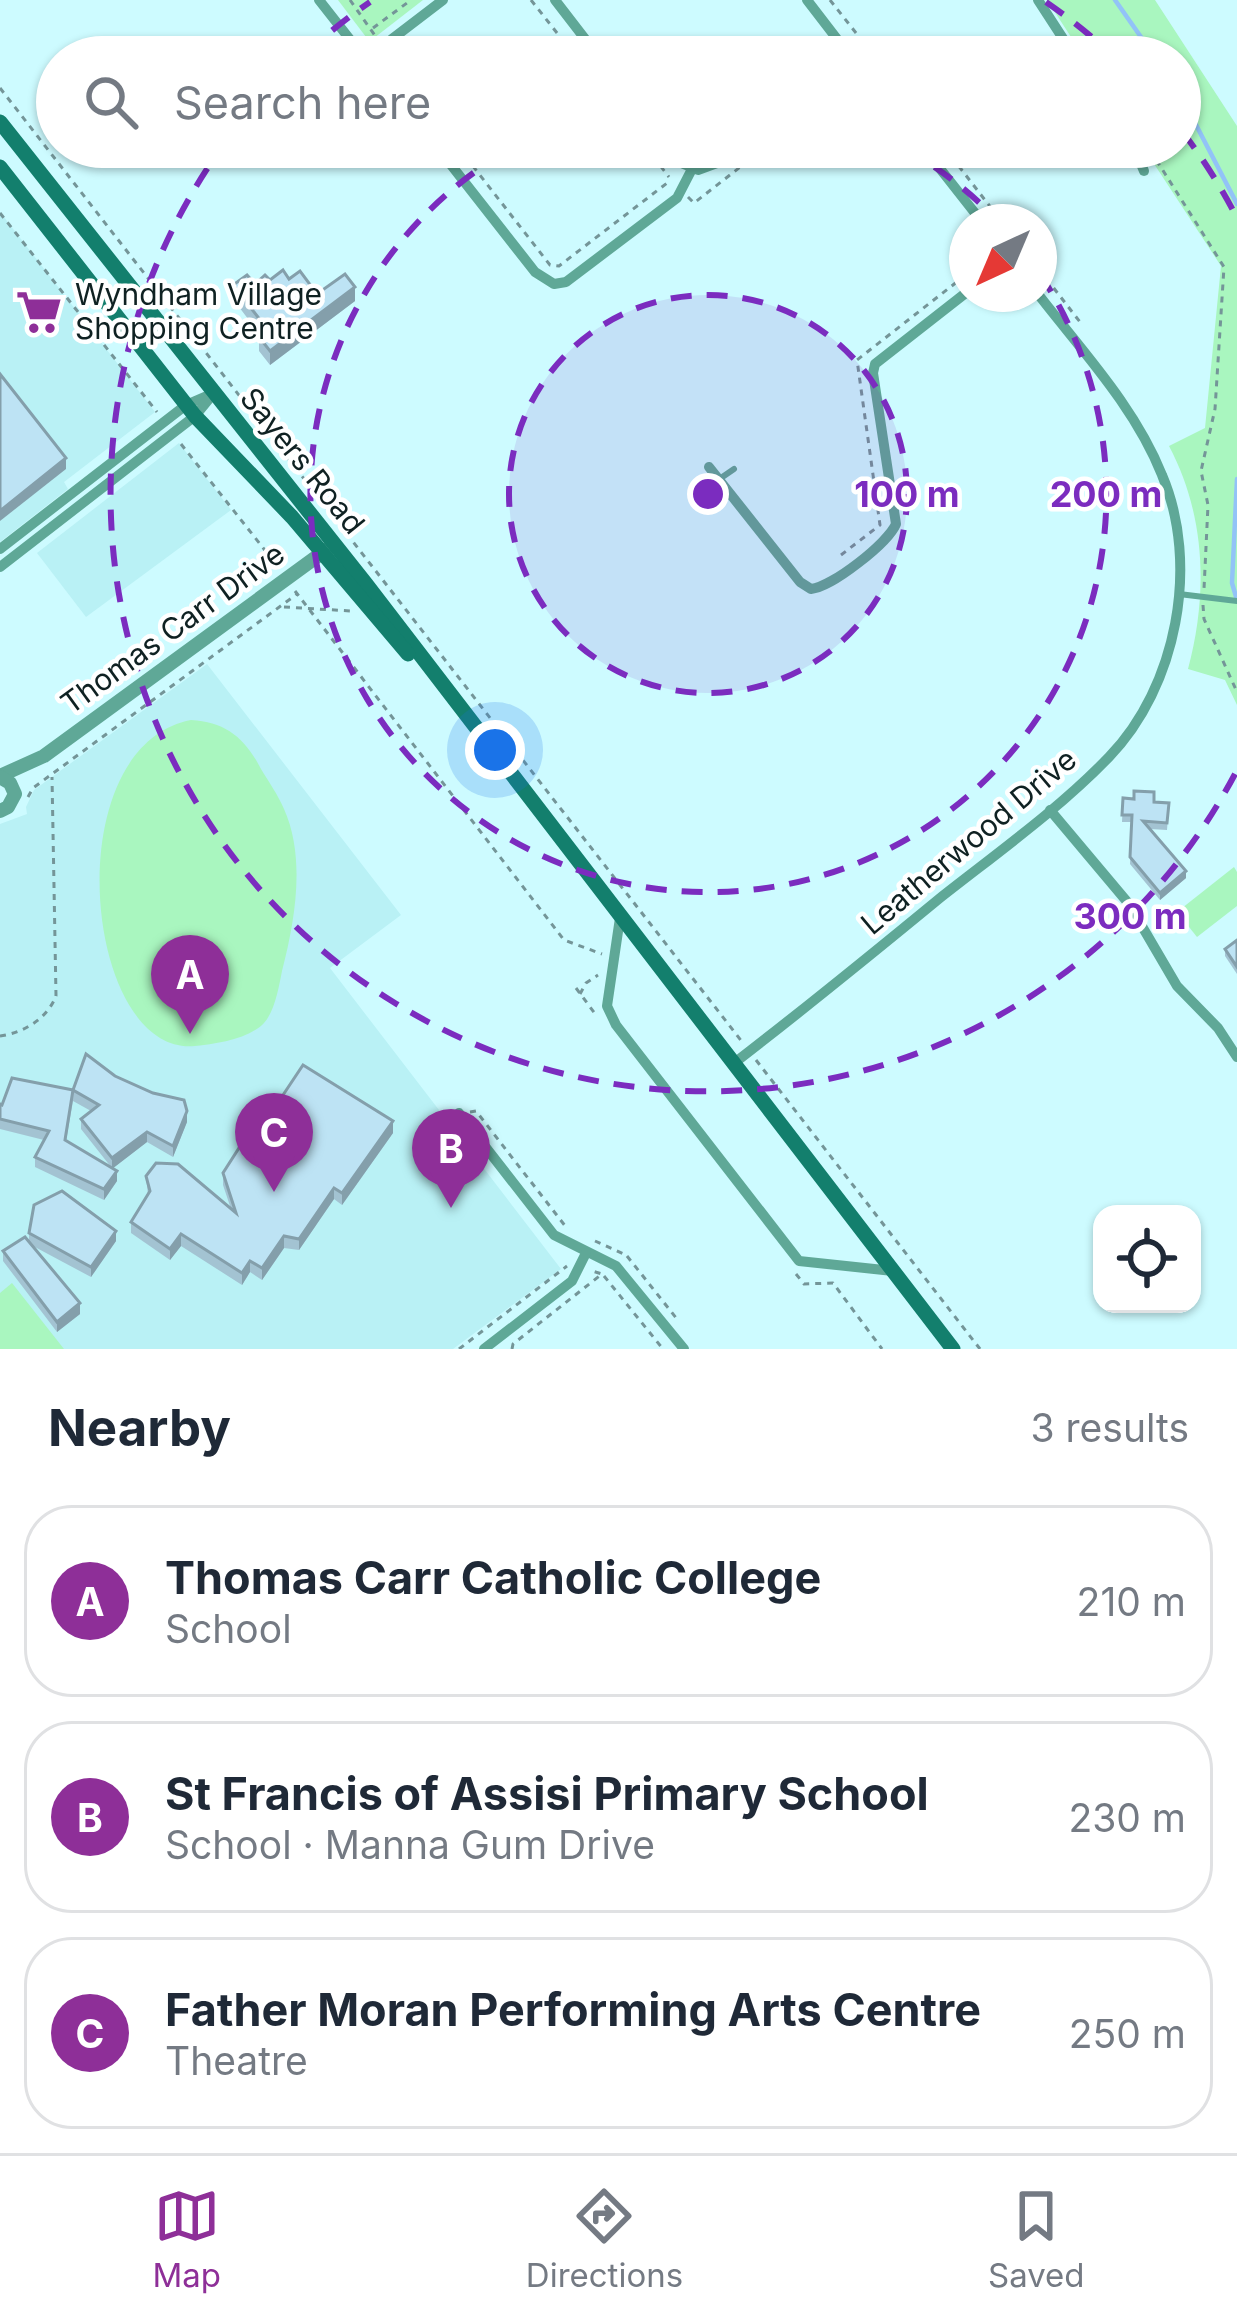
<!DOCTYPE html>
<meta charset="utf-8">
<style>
body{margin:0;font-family:Inter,sans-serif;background:#f2f2f3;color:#1f2937}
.controls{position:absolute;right:36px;bottom:36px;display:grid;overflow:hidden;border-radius:24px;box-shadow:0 3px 9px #0004}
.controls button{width:108px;height:108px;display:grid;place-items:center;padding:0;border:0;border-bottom:3px solid #e0e1e3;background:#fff;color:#1f2937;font:60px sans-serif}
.compass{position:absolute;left:949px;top:204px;width:108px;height:108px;border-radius:50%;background:#fff;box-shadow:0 3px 9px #0004;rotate:224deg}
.you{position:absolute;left:495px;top:750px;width:42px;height:42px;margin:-30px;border:9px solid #fff;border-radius:50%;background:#1a73e8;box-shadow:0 0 0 18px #1a73e833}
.badge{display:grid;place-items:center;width:78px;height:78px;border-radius:50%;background:#8e2f98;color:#fff;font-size:39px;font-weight:700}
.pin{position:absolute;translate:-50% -99px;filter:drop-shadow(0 3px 6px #0008)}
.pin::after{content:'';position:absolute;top:63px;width:42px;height:36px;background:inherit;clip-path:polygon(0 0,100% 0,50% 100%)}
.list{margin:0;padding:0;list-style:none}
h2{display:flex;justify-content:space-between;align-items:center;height:156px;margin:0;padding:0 48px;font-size:51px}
h2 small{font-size:39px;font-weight:400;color:#747a83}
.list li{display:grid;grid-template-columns:78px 1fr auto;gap:36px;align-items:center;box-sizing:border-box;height:192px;margin:0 24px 24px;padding:0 24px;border:3px solid #e0e1e3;border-radius:48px}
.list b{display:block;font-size:45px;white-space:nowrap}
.list p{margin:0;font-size:39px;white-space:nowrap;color:#747a83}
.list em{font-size:39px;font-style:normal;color:#747a83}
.icon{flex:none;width:66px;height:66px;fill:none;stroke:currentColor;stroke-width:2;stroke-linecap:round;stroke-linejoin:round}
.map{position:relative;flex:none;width:1237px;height:1349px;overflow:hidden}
.search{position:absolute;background:#fff;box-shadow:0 3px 9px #0004;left:36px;right:36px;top:36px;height:132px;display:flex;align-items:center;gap:30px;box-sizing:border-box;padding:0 42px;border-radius:66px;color:#747a83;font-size:45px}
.sheet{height:804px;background:#fff}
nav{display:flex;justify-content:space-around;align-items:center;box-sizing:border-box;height:168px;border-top:3px solid #e0e1e3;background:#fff;font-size:33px;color:#747a83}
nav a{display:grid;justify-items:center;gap:6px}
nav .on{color:#8e2f98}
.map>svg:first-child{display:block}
</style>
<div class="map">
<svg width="1237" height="1349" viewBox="0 0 1237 1349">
<rect width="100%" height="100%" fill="#cdfbff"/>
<g fill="#b9f1f5">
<polygon points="0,212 155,412 64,482 68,489 0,542"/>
<polygon points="179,443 231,510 86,617 37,553"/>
<polygon points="207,664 401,915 330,968 561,1269 453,1349 0,1349 0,824 27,814 26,807 34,790"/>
</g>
<g fill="#a9f6bf">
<polygon points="338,0 423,0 374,38 366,37"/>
<path d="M1047,0H1155L1237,126V705L1225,680L1188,669C1208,594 1206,516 1169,446L1205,428L1221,266L1143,147H1180V57H1084Z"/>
<path d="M191,720C226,722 245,738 261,769C269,782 278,795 284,809C306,858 295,921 282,971C279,986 275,1011 264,1023C249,1039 216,1044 195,1046C84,1057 54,747 191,720Z"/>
<polygon points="1234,867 1237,872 1237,906 1197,937 1177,912"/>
<polygon points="12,1283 64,1349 0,1349 0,1293"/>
</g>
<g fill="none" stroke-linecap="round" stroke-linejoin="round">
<g stroke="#92c3f7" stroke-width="4.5">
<polyline points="1115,0 1155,57"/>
<polyline points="1180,94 1237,204"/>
<polyline points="1237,479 1232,583 1237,600"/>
</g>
<g stroke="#749598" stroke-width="3" stroke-dasharray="6 6" stroke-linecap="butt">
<polyline points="350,0 376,37"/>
<polyline points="531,0 576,57"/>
<polyline points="830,0 875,57"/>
<polyline points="373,28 411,0"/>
<polyline points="0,88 743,1043"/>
<polyline points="458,147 550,265 559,266 671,180"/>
<polyline points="646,147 669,177"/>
<polyline points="944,147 1002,222"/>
<polyline points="1150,150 1224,267 1215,409 1201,471 1208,505 1204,589"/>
<polyline points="688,197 694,203 766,147"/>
<polyline points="0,213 157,412"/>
<polyline points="1039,269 1080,322"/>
<polyline points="181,444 279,568"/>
<polyline points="841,555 880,525 857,360 967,274"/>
<polyline points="295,591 564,940 602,954"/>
<polyline points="1203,605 1204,619 1237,692"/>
<polyline points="284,607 351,611"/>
<polyline points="28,797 33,788 297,594"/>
<polyline points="576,988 596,1015"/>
<polyline points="580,994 586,983 598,975"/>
<path d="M0,1036C23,1033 47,1019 56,996L52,777"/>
<polyline points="756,1060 980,1349"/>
<polyline points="470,1112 476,1111 566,1227"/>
<polyline points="595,1241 626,1255"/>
<polyline points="627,1256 677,1319"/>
<polyline points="796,1274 804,1284 833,1283 882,1349"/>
<polyline points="604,1276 663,1349"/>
<polyline points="459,1349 567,1266"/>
<polyline points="512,1349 513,1344 602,1274 592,1271"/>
</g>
<g stroke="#5fa897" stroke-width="6">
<polyline points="702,491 734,469"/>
<polyline points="1179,594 1237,601"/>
</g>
<g stroke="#5fa897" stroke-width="10">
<polyline points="319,0 352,42 381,57"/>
<polyline points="555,0 599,57"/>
<polyline points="807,0 837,39 842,57"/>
<polyline points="1038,0 1075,57"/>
<polyline points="381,56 392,39 443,0"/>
<polyline points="437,147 535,272 554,284 566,282 677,198 692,169"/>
<polyline points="669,147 681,163 698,170 717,163 738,147"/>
<polyline points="923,147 982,222"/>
<polyline points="1134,147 1144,171"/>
<path d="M709,467L800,582L811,589C832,587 888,543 896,524L873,373L875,364L967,292"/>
<polyline points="0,549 186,405 209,395"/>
<polyline points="0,567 195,416 213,394"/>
<polyline points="1050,810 1129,904 1177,986 1218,1028 1237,1057"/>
<polyline points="620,918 607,1006 616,1025 799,1261 893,1271"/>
<path d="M733,1064C803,1010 872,954 940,898C997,853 1059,809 1109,757C1177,687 1200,564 1162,475C1135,407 1082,351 1038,294"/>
<polyline points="459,1113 554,1235 616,1266 684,1349"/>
<polyline points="484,1349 572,1281 586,1253"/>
</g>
<g stroke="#5fa897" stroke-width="14">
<polyline points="0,776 44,756 330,547"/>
<polyline points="0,777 10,783 15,794 8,807 0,811"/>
</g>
<g stroke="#137f6d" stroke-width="15">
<polyline points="0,122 366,584 953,1349"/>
<polyline points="0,167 195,416 292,517 408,654"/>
</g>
</g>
<g fill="#a3c3d2" fill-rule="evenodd">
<polygon points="289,279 317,294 355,301 270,365 259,351 259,337 261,336 233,299 233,285"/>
<polygon points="1123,798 1169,803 1167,830 1150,829 1186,878 1160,900 1130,864 1132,822 1122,822"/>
<polygon points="1237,940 1237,974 1225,956 1225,949"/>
<path d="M115,1076L187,1122L173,1157L147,1142L113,1168L117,1181L104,1200L35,1167V1157L44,1140L0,1129V1104L73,1090ZM73,1101L91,1111L81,1119V1129L111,1167L66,1141Z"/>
<polygon points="269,1116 393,1133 342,1205 334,1199 299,1250 284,1248 262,1280 250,1272 242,1285 181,1246 170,1260 131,1233 131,1222 148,1195 146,1176 231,1209 223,1185 223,1173"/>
<polygon points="29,1233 116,1241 91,1277 33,1246 80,1314 57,1332 3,1261 3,1251 29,1241"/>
</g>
<g fill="#849fab">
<polygon points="355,287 355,301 270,365 270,351"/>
<polygon points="66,458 66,469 0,521 0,511"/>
<polygon points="1186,871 1186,878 1160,900 1160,893"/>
<polygon points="187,1111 187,1122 173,1157 173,1146"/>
<polygon points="393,1121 393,1133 342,1205 342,1193"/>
<polygon points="147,1132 147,1142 112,1169 112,1158"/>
<polygon points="117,1171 117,1181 104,1200 104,1189"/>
<polygon points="334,1188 334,1199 299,1250 299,1239"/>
<polygon points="116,1231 116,1241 91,1277 91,1267"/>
<polygon points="181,1234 181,1246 170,1260 170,1249"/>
<polygon points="284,1236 284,1248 262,1280 262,1268"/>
<polygon points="250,1261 250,1272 242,1285 242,1273"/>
<polygon points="80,1303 80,1314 57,1332 57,1322"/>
</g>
<g fill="#bde3f4" stroke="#849fab" stroke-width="3">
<polygon points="283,270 289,279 300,271 317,294 345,274 355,287 270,351 259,337 268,330 233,285 247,275 255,284 265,275 270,280"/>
<polygon points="0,374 66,458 0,511"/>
<polygon points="1134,791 1154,792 1154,802 1169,803 1167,823 1143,821 1186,871 1160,893 1130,857 1132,815 1122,815 1123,798 1134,799"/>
<polygon points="1237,940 1237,967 1225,949"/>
<polygon points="86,1054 115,1076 153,1093 184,1100 187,1111 173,1146 147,1132 112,1158 81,1119 99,1105 73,1090"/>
<polygon points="303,1065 393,1121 342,1193 334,1188 299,1239 284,1236 262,1268 250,1261 242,1273 181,1234 170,1249 131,1222 150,1191 146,1176 156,1163 178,1164 236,1213 223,1173 262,1112 269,1116"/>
<polygon points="12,1078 73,1090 65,1140 117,1171 104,1189 35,1157 49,1131 0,1119 0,1104 2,1105"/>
<polygon points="62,1191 116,1231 91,1267 29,1233 34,1205"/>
<polygon points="25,1237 80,1303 57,1322 3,1251"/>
</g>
<circle cx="708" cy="494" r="199" fill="#7b2cbf" fill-opacity=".12"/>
<g fill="none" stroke="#7b2cbf" stroke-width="6" stroke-dasharray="21 15">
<circle cx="708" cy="494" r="199"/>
<path d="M904 148A398 398 0 0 1 997 220M1040 274A398 398 0 1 1 512 148"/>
<path d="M1235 774A597 597 0 1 1 222 147M305 54A597 597 0 0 1 370 2M1046 2A597 597 0 0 1 1111 54M1182 131A597 597 0 0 1 1235 214"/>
</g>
<defs>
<g id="supermarket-bare" transform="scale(3.6)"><path d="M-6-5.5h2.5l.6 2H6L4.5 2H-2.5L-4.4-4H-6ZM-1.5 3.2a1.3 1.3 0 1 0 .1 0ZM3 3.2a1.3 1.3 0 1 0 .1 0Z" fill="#8e2f98" stroke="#fff" stroke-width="2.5" paint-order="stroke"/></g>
</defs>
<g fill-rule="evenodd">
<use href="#supermarket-bare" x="39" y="312"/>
</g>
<g text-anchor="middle" stroke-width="9" stroke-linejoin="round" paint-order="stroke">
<g font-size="30" fill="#0f2122" stroke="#fff" text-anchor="start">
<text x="75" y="305">Wyndham Village<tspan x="75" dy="34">Shopping Centre</tspan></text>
</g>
<g font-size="30" fill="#0f2122" stroke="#fff">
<text transform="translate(302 461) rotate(51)" y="10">Sayers Road</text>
<text transform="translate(173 629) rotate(-36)" y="10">Thomas Carr Drive</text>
<text transform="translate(969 842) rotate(-40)" y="10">Leatherwood Drive</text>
</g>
</g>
<circle cx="708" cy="494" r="18" fill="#7b2cbf" stroke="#fff" stroke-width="6"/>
<g font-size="36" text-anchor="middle" font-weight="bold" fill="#7b2cbf" stroke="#fff" stroke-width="9" stroke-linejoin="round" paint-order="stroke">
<text x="907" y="507">100 m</text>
<text x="1106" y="507">200 m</text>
<text x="1130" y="929">300 m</text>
</g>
</svg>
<div class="controls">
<button><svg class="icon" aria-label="locate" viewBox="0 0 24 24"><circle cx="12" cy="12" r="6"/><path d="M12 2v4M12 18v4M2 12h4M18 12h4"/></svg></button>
</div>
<svg class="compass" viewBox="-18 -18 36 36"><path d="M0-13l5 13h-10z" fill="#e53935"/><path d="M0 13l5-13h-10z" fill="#747a83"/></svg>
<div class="you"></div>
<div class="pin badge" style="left:190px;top:1034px">A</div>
<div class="pin badge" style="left:451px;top:1208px">B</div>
<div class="pin badge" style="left:274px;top:1192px">C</div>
<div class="search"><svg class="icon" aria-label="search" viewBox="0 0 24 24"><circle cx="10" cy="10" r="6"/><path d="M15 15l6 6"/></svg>Search here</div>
</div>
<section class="sheet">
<h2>Nearby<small>3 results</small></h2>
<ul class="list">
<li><span class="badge">A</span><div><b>Thomas Carr Catholic College</b><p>School</p></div><em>210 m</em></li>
<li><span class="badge">B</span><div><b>St Francis of Assisi Primary School</b><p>School · Manna Gum Drive</p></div><em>230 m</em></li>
<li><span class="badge">C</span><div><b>Father Moran Performing Arts Centre</b><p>Theatre</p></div><em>250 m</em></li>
</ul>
</section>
<nav>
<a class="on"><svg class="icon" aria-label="map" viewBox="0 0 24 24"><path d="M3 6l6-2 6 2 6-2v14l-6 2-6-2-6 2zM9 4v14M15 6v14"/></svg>Map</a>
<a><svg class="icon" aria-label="directions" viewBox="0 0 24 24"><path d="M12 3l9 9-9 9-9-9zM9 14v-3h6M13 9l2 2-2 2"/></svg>Directions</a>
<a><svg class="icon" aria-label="saved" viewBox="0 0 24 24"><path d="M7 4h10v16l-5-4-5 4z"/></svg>Saved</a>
</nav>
